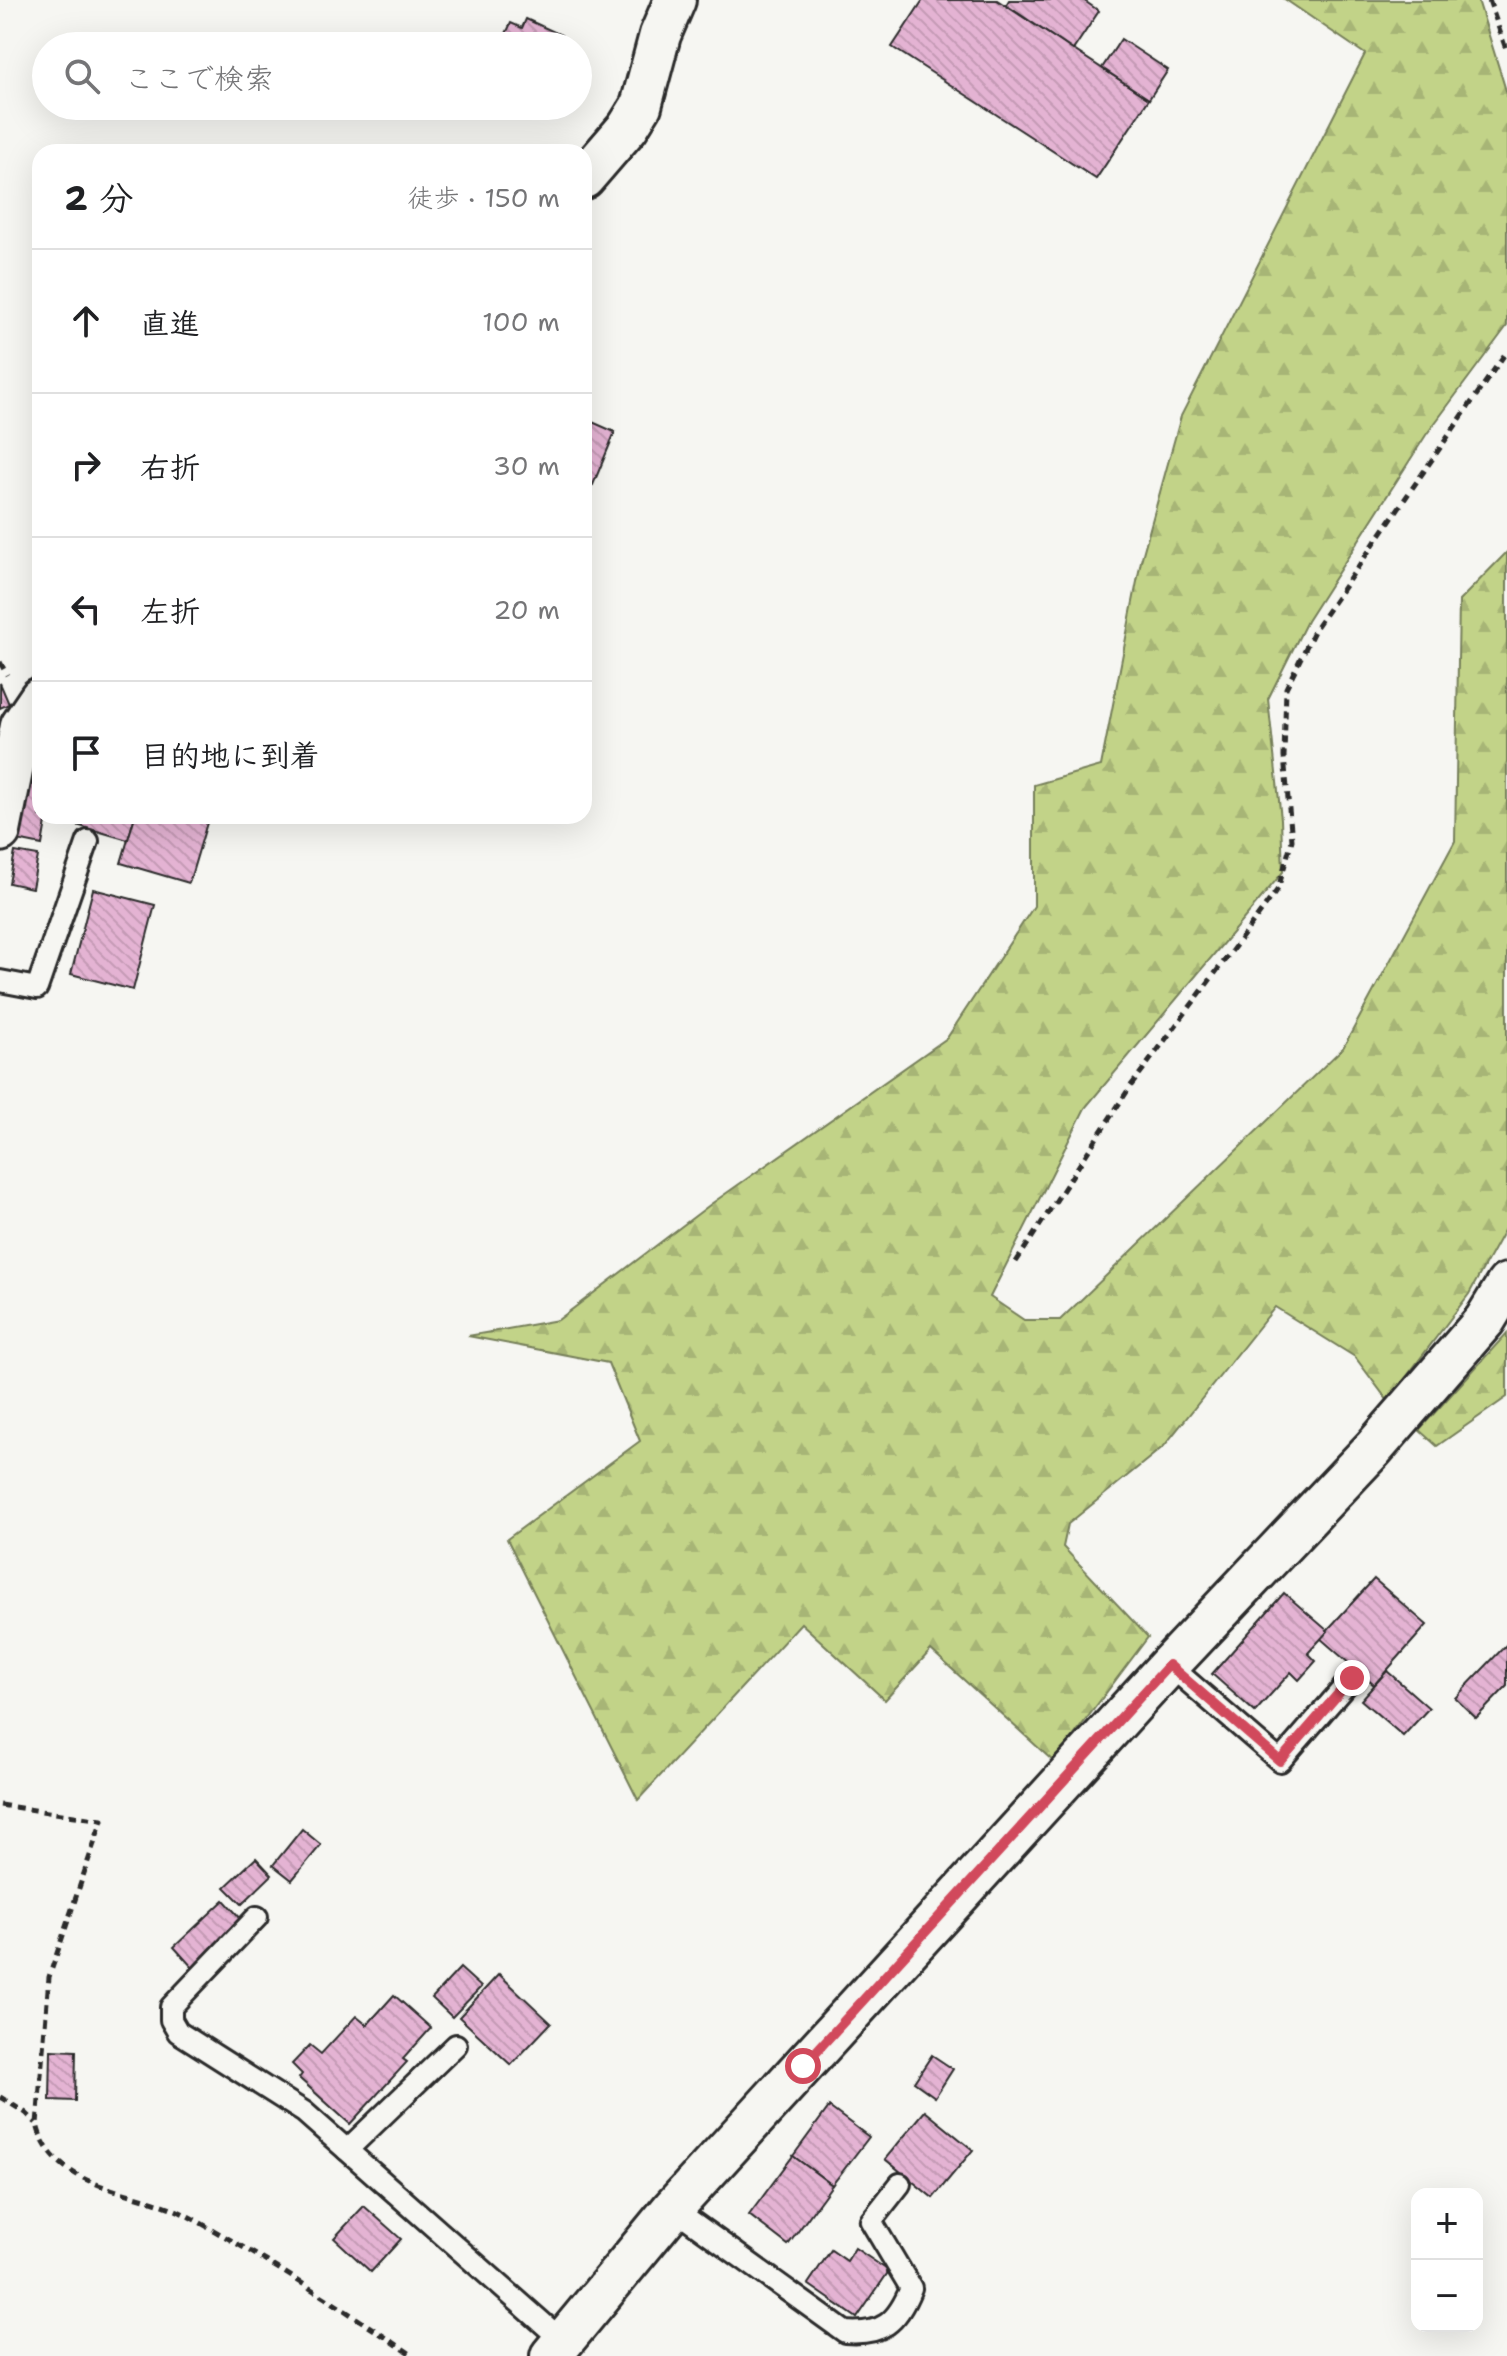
<!DOCTYPE html>
<html lang="ja">
<meta charset="utf-8">
<style>
body{margin:0;font-family:"Shantell Sans","Klee One",sans-serif;background:#f6f6f6;color:#202124}
.controls{position:absolute;right:24px;bottom:24px;display:grid;overflow:hidden;border-radius:16px;box-shadow:0 8px 32px #0002}
.controls button{width:72px;height:72px;display:grid;place-items:center;padding:0;border:0;border-bottom:2px solid #e0e0e0;background:#fff;color:#202124;font:40px sans-serif}
.stop{position:absolute;width:24px;height:24px;margin:-18px;border:6px solid #d1495b;border-radius:50%;background:#fff}
.stop.end{background:#d1495b;border-color:#fff;box-shadow:0 2px 8px #0008}
.list{margin:0;padding:0;list-style:none}
h2{display:flex;justify-content:space-between;align-items:center;height:104px;margin:0;padding:0 32px;font-size:34px}
h2 small{font-size:26px;font-weight:400;color:#757577}
.list li{display:grid;grid-template-columns:52px 1fr auto;gap:24px;align-items:center;box-sizing:border-box;height:144px;padding:0 32px;border-top:2px solid #e0e0e0}
.list b{display:block;font-size:30px;white-space:nowrap}
.list em{font-size:26px;font-style:normal;color:#757577}
.icon{flex:none;width:44px;height:44px;fill:none;stroke:currentColor;stroke-width:2;stroke-linecap:round;stroke-linejoin:round}
.map{position:relative;flex:none;width:1507px;height:2356px;overflow:hidden}
.search{position:absolute;background:#fff;box-shadow:0 8px 32px #0002;left:32px;top:32px;width:560px;height:88px;display:flex;align-items:center;gap:20px;box-sizing:border-box;padding:0 28px;border-radius:44px;color:#757577;font-size:30px}
.panel{position:absolute;background:#fff;box-shadow:0 8px 32px #0002;left:32px;top:144px;width:560px;height:680px;border-radius:24px}
.map>svg:first-child{display:block}
</style>
<div class="map">
<svg width="1507" height="2356" viewBox="0 0 1507 2356">
<defs>
<pattern id="forest-firs" width="22" height="20" patternUnits="userSpaceOnUse" patternTransform="scale(2)"><rect width="22" height="20" fill="#c2d388"/><path d="M5 1l3.5 6h-7zM16 11l3.5 6h-7z" fill="#a7b576"/></pattern>
<pattern id="building-back-hatch" width="6" height="6" patternUnits="userSpaceOnUse" patternTransform="scale(2)"><rect width="6" height="6" fill="#e4b3d3"/><path d="M-1 5l2 2M0 0l6 6M5-1l2 2" fill="none" stroke="#c49ab5"/></pattern>
</defs>
<rect width="100%" height="100%" fill="#f6f6f2"/>
<filter id="ink" filterUnits="userSpaceOnUse"><feTurbulence type="fractalNoise" baseFrequency=".0125" numOctaves="2"/><feDisplacementMap in="SourceGraphic" scale="16" xChannelSelector="R" yChannelSelector="G"/><feConvolveMatrix kernelMatrix="1 2 1 2 8 2 1 2 1" color-interpolation-filters="sRGB"/></filter>
<g filter="url(#ink)">
<g fill="url(#forest-firs)" stroke="#767f5a" stroke-width="2">
<polygon points="1286,0 1478,0 1507,94 1507,326 1426,435 1307,621 1268,699 1281,819 1283,872 1085,1108 990,1297 1024,1320 1060,1320 1343,1048 1455,841 1459,601 1507,552 1507,1225 1469,1294 1388,1401 1355,1357 1275,1307 1164,1446 1068,1524 1063,1547 1148,1637 1054,1762 931,1650 885,1700 801,1623 638,1800 507,1539 640,1441 608,1363 468,1336 558,1320 711,1204 947,1038 1034,906 1034,785 1101,766 1141,561 1181,416 1365,54"/>
<polygon points="1507,1333 1507,1397 1437,1446 1419,1430"/>
</g>
<g fill="url(#building-back-hatch)" stroke="#2b2b2b" stroke-width="2">
<polygon points="923,0 997,0 1149,99 1096,179 892,47"/>
<polygon points="1009,0 1083,0 1099,11 1073,50 1006,5"/>
<polygon points="526,19 561,35 556,46 500,46 511,23 522,28"/>
<polygon points="1121,39 1168,70 1149,99 1102,68"/>
<polygon points="590,421 615,432 593,485 584,481 584,435"/>
<polygon points="0,683 9,704 0,708"/>
<polygon points="30,774 40,776 40,816 47,816 42,845 17,840"/>
<polygon points="65,816 135,816 128,840 63,821"/>
<polygon points="135,816 209,816 189,883 121,863"/>
<polygon points="15,852 38,856 32,888 9,883"/>
<polygon points="93,889 155,905 133,990 71,974"/>
<polygon points="1374,1579 1427,1625 1374,1685 1320,1638"/>
<polygon points="1284,1593 1328,1631 1308,1653 1316,1661 1299,1680 1291,1672 1255,1712 1212,1674"/>
<polygon points="1507,1644 1507,1686 1476,1718 1455,1698"/>
<polygon points="1387,1671 1429,1708 1403,1736 1361,1700"/>
<polygon points="302,1829 321,1845 292,1880 273,1865"/>
<polygon points="256,1858 272,1875 242,1904 225,1887"/>
<polygon points="224,1900 243,1921 193,1968 174,1947"/>
<polygon points="460,1968 481,1987 452,2017 432,1998"/>
<polygon points="499,1974 551,2023 511,2065 459,2017"/>
<polygon points="394,1995 431,2028 403,2059 407,2062 350,2124 299,2078 302,2074 292,2064 310,2045 321,2054 356,2016 367,2025"/>
<polygon points="51,2050 76,2051 75,2101 50,2100"/>
<polygon points="932,2055 953,2069 935,2097 914,2082"/>
<polygon points="829,2107 869,2137 832,2185 793,2156"/>
<polygon points="925,2111 973,2150 933,2198 885,2159"/>
<polygon points="793,2156 832,2185 788,2245 749,2215"/>
<polygon points="364,2206 401,2239 371,2272 334,2238"/>
<polygon points="855,2248 889,2271 857,2318 808,2284 831,2250 847,2261"/>
</g>
<g fill="none" stroke-linecap="round" stroke-linejoin="round">
<g stroke="#2b2b2b" stroke-width="26">
<g id="lane">
<polyline points="0,981 37,988 88,841"/>
<polyline points="1169,1665 1280,1761 1352,1678"/>
<polyline points="257,1917 171,2007 171,2020 178,2032 304,2112 564,2342"/>
<polyline points="347,2150 456,2045"/>
<path d="M673,2208L845,2332C882,2335 897,2323 911,2288L871,2221L900,2184"/>
</g>
</g>
<g stroke="#2b2b2b" stroke-width="46">
<g id="street">
<polyline points="584,178 628,127 641,106 660,35 675,0"/>
<polyline points="0,831 21,726 40,698"/>
<polyline points="551,2356 673,2208 1169,1665 1373,1449 1485,1320 1507,1284"/>
</g>
</g>
<g stroke="#2b2b2b" stroke-width="5" stroke-dasharray="8 6" stroke-linecap="butt">
<polyline points="1489,0 1507,52"/>
<polyline points="0,662 7,675"/>
<polyline points="1016,1262 1130,1087 1278,889 1292,840 1284,757 1286,688 1315,629 1507,351"/>
<path d="M0,1805L102,1820L49,1977L37,2124C40,2138 47,2150 57,2160C91,2193 146,2193 186,2215C264,2257 340,2307 414,2356"/>
<polyline points="0,2097 26,2113 36,2123"/>
</g>
<use href="#lane" stroke="#f6f6f2" stroke-width="20"/>
<use href="#street" stroke="#f6f6f2" stroke-width="40"/>
</g>
</g>
<g fill="none" stroke-linecap="round" stroke-linejoin="round" filter="url(#ink)">
<polyline stroke="#d1495b" stroke-width="10" points="803,2066 1169,1665 1280,1761 1352,1678"/>
</g>
</svg>
<div class="controls">
<button>+</button>
<button>−</button>
</div>
<div class="stop" style="left:803px;top:2066px"></div>
<div class="stop end" style="left:1352px;top:1678px"></div>
<div class="search"><svg class="icon" aria-label="search" viewBox="0 0 24 24"><circle cx="10" cy="10" r="6"/><path d="M15 15l6 6"/></svg>ここで検索</div>
<section class="panel">
<h2>2 分<small>徒歩 · 150 m</small></h2>
<ul class="list">
<li><svg class="icon" aria-label="ahead" viewBox="0 0 24 24"><path d="M12 20V5M6 11l6-6 6 6"/></svg><div><b>直進</b></div><em>100 m</em></li>
<li><svg class="icon" aria-label="right" viewBox="0 0 24 24"><path d="M7 20v-9h11M14 6l5 5-5 5"/></svg><div><b>右折</b></div><em>30 m</em></li>
<li><svg class="icon" aria-label="left" viewBox="0 0 24 24"><path d="M17 20v-9H6M10 6l-5 5 5 5"/></svg><div><b>左折</b></div><em>20 m</em></li>
<li><svg class="icon" aria-label="arrive" viewBox="0 0 24 24"><path d="M6 21V4h12l-3 4 3 4H6"/></svg><div><b>目的地に到着</b></div></li>
</ul>
</section>
</div>
